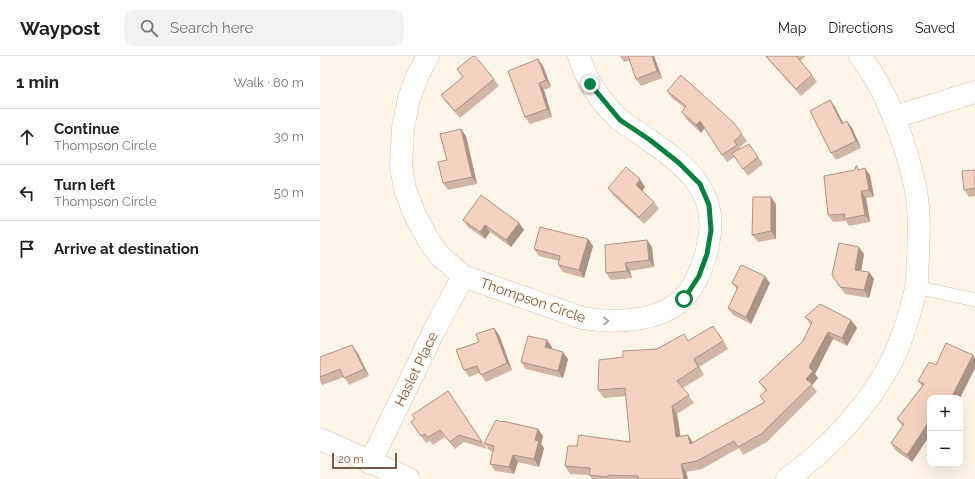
<!DOCTYPE html>
<meta charset="utf-8">
<style>
body{margin:0;font-family:Raleway,sans-serif;background:#f2f2f2;color:#222}
.controls{position:absolute;right:12px;bottom:12px;display:grid;overflow:hidden;border-radius:8px;box-shadow:0 4px 16px #0002}
.controls button{width:36px;height:36px;display:grid;place-items:center;padding:0;border:0;border-bottom:1px solid #e0e0e0;background:#fff;color:#222;font:20px sans-serif}
.scale{position:absolute;left:12px;bottom:10px;width:65px;box-sizing:border-box;padding-left:4px;border:2px solid #7a5a49;border-top:0;font-size:11px;line-height:14px;white-space:nowrap;color:#7a5a49;-webkit-text-stroke:3px #fff9ef;paint-order:stroke}
.stop{position:absolute;width:12px;height:12px;margin:-9px;border:3px solid #0b8043;border-radius:50%;background:#fff}
.stop.end{background:#0b8043;border-color:#fff;box-shadow:0 1px 4px #0008}
.list{margin:0;padding:0;list-style:none}
h2{display:flex;justify-content:space-between;align-items:center;height:52px;margin:0;padding:0 16px;font-size:17px}
h2 small{font-size:13px;font-weight:400;color:#767676}
.list li{display:grid;grid-template-columns:26px 1fr auto;gap:12px;align-items:center;box-sizing:border-box;height:56px;padding:0 16px;border-top:1px solid #e0e0e0}
.list b{display:block;font-size:15px;white-space:nowrap}
.list p{margin:0;font-size:13px;white-space:nowrap;color:#767676}
.list em{font-size:13px;font-style:normal;color:#767676}
.icon{flex:none;width:22px;height:22px;fill:none;stroke:currentColor;stroke-width:2;stroke-linecap:round;stroke-linejoin:round}
.map{position:relative;flex:none;width:655px;height:423px;overflow:hidden}
header{display:flex;align-items:center;gap:24px;box-sizing:border-box;height:56px;padding:0 20px;background:#fff;border-bottom:1px solid #e0e0e0}
header strong{font-size:19px}
nav{display:flex;gap:22px;margin-inline-start:auto;font-size:14px}
.search{width:280px;height:36px;background:#f2f2f2;display:flex;align-items:center;gap:10px;box-sizing:border-box;padding:0 14px;border-radius:12px;color:#767676;font-size:15px}
main{display:flex}
aside{flex:1;background:#fff}
.map>svg:first-child{display:block}
</style>
<header>
<strong>Waypost</strong>
<div class="search"><svg class="icon" aria-label="search" viewBox="0 0 24 24"><circle cx="10" cy="10" r="6"/><path d="M15 15l6 6"/></svg>Search here</div>
<nav><a>Map</a><a>Directions</a><a>Saved</a></nav>
</header>
<main>
<aside>
<h2>1 min<small>Walk · 80 m</small></h2>
<ul class="list">
<li><svg class="icon" aria-label="ahead" viewBox="0 0 24 24"><path d="M12 20V5M6 11l6-6 6 6"/></svg><div><b>Continue</b><p>Thompson Circle</p></div><em>30 m</em></li>
<li><svg class="icon" aria-label="left" viewBox="0 0 24 24"><path d="M17 20v-9H6M10 6l-5 5 5 5"/></svg><div><b>Turn left</b><p>Thompson Circle</p></div><em>50 m</em></li>
<li><svg class="icon" aria-label="arrive" viewBox="0 0 24 24"><path d="M6 21V4h12l-3 4 3 4H6"/></svg><div><b>Arrive at destination</b></div></li>
</ul>
</aside>
<div class="map">
<svg width="655" height="423" viewBox="0 0 655 423">
<rect width="100%" height="100%" fill="#fef5e8"/>
<g fill="none" stroke-linecap="round" stroke-linejoin="round">
<g stroke="#d4beaf" stroke-width="14">
<polyline id="lane" points="596,231 655,244"/>
</g>
<g stroke="#d4beaf" stroke-width="23">
<g id="street">
<path d="M108,0L97,21L89,42L83,72L81,110L85,133L95,159L108,183L119,199L143,220L262,262C297,268 349,266 370,234C381,218 386,202 389,183C398,135 365,109 329,84C320,77 308,71 299,63C281,46 266,24 259,0"/>
<polyline points="575,61 655,36"/>
<polyline points="0,383 89,423"/>
<polyline points="50,407 114,275 143,220"/>
<path d="M467,423C504,396 538,361 562,322C579,296 589,263 596,232C598,223 597,212 598,202C599,178 600,153 595,130C592,116 588,102 584,89C573,57 561,27 540,0"/>
</g>
</g>
<use href="#lane" stroke="#fff" stroke-width="13"/>
<use href="#street" stroke="#fff" stroke-width="22"/>
</g>
<g fill="#d3b5a3">
<polygon points="300,0 334,0 342,22 321,30 316,23 310,4 304,6"/>
<polygon points="445,0 486,0 480,5 492,19 497,26 481,40"/>
<polygon points="218,3 223,10 231,31 224,34 232,61 210,68 205,61"/>
<polygon points="137,13 174,23 179,30 140,62 126,46 121,39 143,21"/>
<polygon points="347,35 414,67 427,85 419,92 420,93 429,88 443,108 428,120 414,101 407,106 384,72 381,77 367,64 362,56 365,52 352,42"/>
<polygon points="510,44 515,51 523,67 532,72 541,92 516,104 511,97"/>
<polygon points="146,80 157,128 128,134 123,127 127,104"/>
<polygon points="539,113 550,119 554,141 546,142 550,166 529,170 526,165 513,166 508,159"/>
<polygon points="655,114 655,140 649,141 644,134"/>
<polygon points="325,131 322,135 334,146 339,153 324,168 293,139 288,132"/>
<polygon points="456,148 456,183 438,186 432,179"/>
<polygon points="143,164 199,167 204,174 191,191 170,176 165,183 148,171"/>
<polygon points="268,183 273,190 264,222 243,216 238,209 239,205 219,200 214,193"/>
<polygon points="332,191 334,211 310,215 312,222 291,224 286,217"/>
<polygon points="544,198 541,215 549,216 554,223 549,242 525,238 512,219"/>
<polygon points="412,227 450,227 431,268 413,259 408,252 417,233"/>
<polygon points="485,261 531,264 537,272 527,290 513,283 495,318 498,322 492,329 497,336 447,386 423,399 419,392 382,413 366,416 368,423 272,423 269,419 250,418 245,410 257,390 310,386 306,340 284,342 278,334 303,301 368,284 399,277 408,293 379,311 384,319 363,332 374,347 357,358 360,381 368,379 373,387 444,346 440,340 446,335 439,326 483,285 491,269"/>
<polygon points="174,272 179,279 192,314 166,326 160,317 149,321 144,314 159,286"/>
<polygon points="232,291 231,293 248,303 243,322 206,313 201,306"/>
<polygon points="37,296 49,320 29,329 24,321 2,329 0,325 0,301"/>
<polygon points="655,302 655,312 640,342 610,342 610,379 592,406 576,395 571,387 583,371 577,363 602,330 598,325 616,309"/>
<polygon points="133,342 167,393 144,386 135,393 125,381 113,389 110,385 106,387 91,366"/>
<polygon points="182,366 223,380 221,388 224,392 219,411 198,406 194,418 175,415 170,408 173,396 169,394 164,387"/>
</g>
<g fill="#ac9384">
<polygon points="332,0 334,0 342,22 337,15"/>
<polygon points="218,3 223,10 231,31 226,24"/>
<polygon points="219,27 224,34 232,61 227,53"/>
<polygon points="510,44 515,51 527,75 522,68"/>
<polygon points="380,65 385,72 381,77 376,69"/>
<polygon points="527,65 532,72 541,92 536,85"/>
<polygon points="141,73 146,80 157,128 152,121"/>
<polygon points="545,112 550,119 554,141 549,134"/>
<polygon points="320,123 325,131 321,137 316,129"/>
<polygon points="541,135 546,142 550,166 545,159"/>
<polygon points="451,141 456,148 456,183 451,175"/>
<polygon points="199,167 204,174 191,191 186,184"/>
<polygon points="165,169 170,176 165,183 160,176"/>
<polygon points="268,183 273,190 264,222 259,214"/>
<polygon points="327,184 332,191 334,211 329,204"/>
<polygon points="539,191 544,198 540,221 535,214"/>
<polygon points="305,207 310,215 312,222 307,215"/>
<polygon points="549,216 554,223 549,242 544,234"/>
<polygon points="445,220 450,227 431,268 426,261"/>
<polygon points="531,264 537,272 527,290 522,282"/>
<polygon points="174,272 179,279 192,314 187,307"/>
<polygon points="508,276 513,283 495,318 498,322 492,329 486,323 489,311"/>
<polygon points="227,284 232,291 230,298 225,291"/>
<polygon points="32,289 37,296 49,320 44,313"/>
<polygon points="243,296 248,303 243,322 238,315"/>
<polygon points="653,299 655,302 655,312 640,342 631,342"/>
<polygon points="374,303 384,319 378,311"/>
<polygon points="352,350 357,358 362,389 356,381"/>
<polygon points="610,364 610,379 592,406 587,399"/>
<polygon points="218,373 223,380 221,388 224,392 219,411 214,403 215,384"/>
<polygon points="368,379 373,387 370,388"/>
<polygon points="193,399 198,406 194,418 189,411"/>
<polygon points="361,408 366,416 368,423 364,423"/>
</g>
<g fill="#f5d2bd" stroke="#ac9384">
<polygon points="153,0 155,0 174,23 135,55 121,39 143,21 137,13"/>
<polygon points="308,0 332,0 337,15 316,23"/>
<polygon points="446,0 476,0 492,19 476,33"/>
<polygon points="218,3 226,24 219,27 227,53 205,61 188,15"/>
<polygon points="361,19 414,67 422,78 414,85 417,89 402,99 380,65 376,69 362,56 366,50 347,35"/>
<polygon points="510,44 522,68 527,65 536,85 511,97 490,55"/>
<polygon points="141,73 152,121 123,127 118,106 127,104 120,78"/>
<polygon points="429,88 438,101 423,113 412,97"/>
<polygon points="536,110 537,110 538,114 545,112 549,134 541,135 545,159 524,163 525,158 508,159 504,120 535,114"/>
<polygon points="306,111 320,123 316,129 334,146 319,161 288,132"/>
<polygon points="655,114 655,132 644,134 642,115"/>
<polygon points="161,139 199,167 186,184 165,169 160,176 143,164"/>
<polygon points="433,141 451,141 451,175 432,179"/>
<polygon points="220,171 268,183 259,214 238,209 240,200 214,193"/>
<polygon points="327,184 329,204 305,207 307,215 286,217 285,189"/>
<polygon points="519,187 539,191 535,214 549,216 544,234 520,231 512,219"/>
<polygon points="421,209 445,220 426,261 408,252 418,231 412,227"/>
<polygon points="500,248 531,264 522,282 508,276 489,311 493,315 486,323 492,328 441,378 418,391 414,385 377,405 361,408 364,423 318,423 318,420 288,419 288,421 269,419 270,412 245,410 248,390 257,390 259,379 310,386 305,332 278,334 279,304 303,301 303,295 337,293 364,278 368,285 393,270 403,285 374,303 378,311 357,325 369,339 352,350 356,381 368,379 370,388 445,346 440,340 447,334 439,326 483,285 492,266 485,261"/>
<polygon points="174,272 187,307 161,319 157,310 144,314 136,294 159,286 156,278"/>
<polygon points="208,280 227,284 225,291 243,296 238,315 201,306"/>
<polygon points="626,287 653,299 631,342 626,340 625,342 610,342 610,364 587,399 571,387 584,368 577,363 604,328 598,325 609,306 616,309"/>
<polygon points="32,289 44,313 24,322 20,313 0,321 0,301"/>
<polygon points="128,335 162,386 139,379 130,386 120,374 108,381 105,378 101,380 91,366 95,363 92,359"/>
<polygon points="176,364 182,366 182,365 218,373 215,384 219,385 214,403 193,399 189,411 170,408 174,390 164,387"/>
</g>
<defs><path id="oneway-chevron" d="M-2-3.5L2.5 0L-2 3.5" fill="none" stroke-width="1.6" stroke-linecap="round" stroke-linejoin="round"/></defs>
<use stroke="#af9c92" href="#oneway-chevron" transform="translate(286 265)"/>
<g fill="none" stroke-linecap="round" stroke-linejoin="round">
<polyline stroke="#0b8043" stroke-width="5" points="270,28 300,64 330,84 359,107 380,128 389,149 391,174 387,198 379,220 364,243"/>
</g>
<g text-anchor="middle" stroke-width="3" stroke-linejoin="round" paint-order="stroke">
<g font-size="14" fill="#7a5a49" stroke="#fff9ef">
<text transform="translate(213 244) rotate(19)" y="5">Thompson Circle</text>
<text transform="translate(96 313) rotate(-64)" y="5">Haslet Place</text>
</g>
</g>
</svg>
<div class="controls">
<button>+</button>
<button>−</button>
</div>
<div class="scale">20 m</div>
<div class="stop" style="left:364px;top:243px"></div>
<div class="stop end" style="left:270px;top:28px"></div>
</div>
</main>
